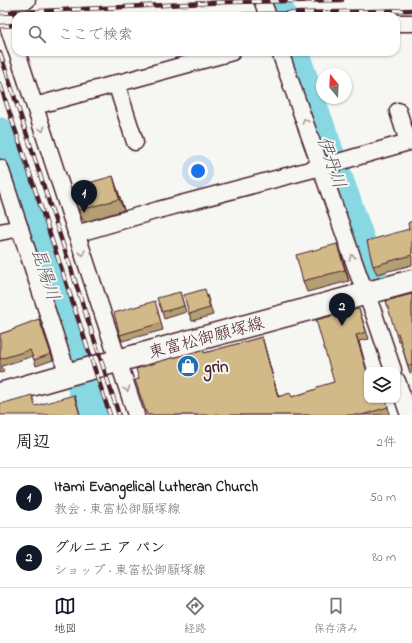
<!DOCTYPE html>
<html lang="ja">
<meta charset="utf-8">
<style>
body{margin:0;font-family:"Indie Flower","Klee One",sans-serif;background:#f6f6f6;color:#222}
.controls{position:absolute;right:12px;bottom:12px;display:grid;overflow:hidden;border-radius:8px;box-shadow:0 1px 3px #0004}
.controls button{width:36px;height:36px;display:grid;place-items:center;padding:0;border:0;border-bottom:1px solid #e0e0e0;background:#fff;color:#222;font:20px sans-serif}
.compass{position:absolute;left:316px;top:68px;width:36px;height:36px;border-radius:50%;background:#fff;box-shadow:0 1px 3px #0004;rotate:342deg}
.you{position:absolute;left:198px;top:171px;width:14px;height:14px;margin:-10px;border:3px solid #fff;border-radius:50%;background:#1a73e8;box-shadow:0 0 0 6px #1a73e833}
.badge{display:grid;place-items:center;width:26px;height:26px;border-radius:50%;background:#111827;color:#fff;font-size:13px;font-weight:700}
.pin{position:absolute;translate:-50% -33px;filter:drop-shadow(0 1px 2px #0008)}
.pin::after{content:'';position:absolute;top:21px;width:14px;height:12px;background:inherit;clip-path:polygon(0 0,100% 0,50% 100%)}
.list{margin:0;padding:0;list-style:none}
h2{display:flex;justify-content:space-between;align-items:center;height:52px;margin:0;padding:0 16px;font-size:17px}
h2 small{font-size:13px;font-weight:400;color:#767676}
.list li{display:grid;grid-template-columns:26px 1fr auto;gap:12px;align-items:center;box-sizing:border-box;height:60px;padding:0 16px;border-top:1px solid #e0e0e0}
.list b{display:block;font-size:15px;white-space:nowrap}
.list p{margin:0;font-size:13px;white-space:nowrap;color:#767676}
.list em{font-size:13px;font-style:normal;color:#767676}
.icon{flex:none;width:22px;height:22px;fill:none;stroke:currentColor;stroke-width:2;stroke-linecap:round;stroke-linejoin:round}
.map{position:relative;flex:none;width:412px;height:415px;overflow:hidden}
.search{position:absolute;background:#fff;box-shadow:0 1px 3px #0004;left:12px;right:12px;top:12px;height:44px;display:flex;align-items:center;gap:10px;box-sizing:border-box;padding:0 14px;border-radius:12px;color:#767676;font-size:15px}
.sheet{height:172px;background:#fff}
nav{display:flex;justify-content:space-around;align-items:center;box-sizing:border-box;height:56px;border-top:1px solid #e0e0e0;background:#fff;font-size:11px;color:#767676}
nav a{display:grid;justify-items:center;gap:2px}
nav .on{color:#111827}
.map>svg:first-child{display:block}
</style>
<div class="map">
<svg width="412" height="415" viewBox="0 0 412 415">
<rect width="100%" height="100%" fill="#f6f6f2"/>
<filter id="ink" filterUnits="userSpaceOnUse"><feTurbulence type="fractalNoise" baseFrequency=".025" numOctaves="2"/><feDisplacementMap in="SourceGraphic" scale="8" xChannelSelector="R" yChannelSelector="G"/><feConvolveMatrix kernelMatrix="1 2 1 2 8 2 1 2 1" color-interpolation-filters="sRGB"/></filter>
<g filter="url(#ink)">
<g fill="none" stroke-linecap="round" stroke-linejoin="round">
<g stroke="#87d8e2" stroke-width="31">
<polyline points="275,0 281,16"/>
<polyline points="293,52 371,273"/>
<polyline points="0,133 92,415"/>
</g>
<g stroke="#4a1f2b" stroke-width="19">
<g id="minor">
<polyline points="262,0 268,16"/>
<polyline points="0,1 27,0"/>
<polyline points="0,2 16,50"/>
<polyline points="396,23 412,23"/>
<polyline points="17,52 136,415"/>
<polyline points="280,52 359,276 374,314 393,370"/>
<polyline points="116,83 135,142"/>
<polyline points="35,106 232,52"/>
<polyline points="398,111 408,142"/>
<polyline points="0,168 68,375"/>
<polyline points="0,232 20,228"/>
<polyline points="76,234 158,210 321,167 412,141"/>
<polyline points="397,381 409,415"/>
</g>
</g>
<g stroke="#4a1f2b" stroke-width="25">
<polyline id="secondary" points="0,394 73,373 412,281"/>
</g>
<use href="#minor" stroke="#f6f6f2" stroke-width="16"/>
<use href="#secondary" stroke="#f6f6f2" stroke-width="22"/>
<g stroke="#4a1f2b" stroke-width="4.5">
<g id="rail">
<polyline points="0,13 228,2 342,0"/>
<polyline points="196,16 412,10"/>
<polyline points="0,26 16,25"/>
<polyline points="0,53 119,415"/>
<polyline points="0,84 110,415"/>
</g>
</g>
<use href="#rail" stroke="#f6f6f2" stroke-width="3" stroke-dasharray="9" stroke-linecap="butt"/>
</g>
<g fill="#b49f75" stroke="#4a1f2b">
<polygon points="117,188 124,210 85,222 83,220 78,209"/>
<polygon points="412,221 412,265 377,274 373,266 409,229"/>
<polygon points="341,255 349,281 307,292 303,281"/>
<polygon points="180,292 186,312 164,319 162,312"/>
<polygon points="412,294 412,373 410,373 400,341 398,341 396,334"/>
<polygon points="207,295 213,315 192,321 189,314"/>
<polygon points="157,308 163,330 122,341 120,335"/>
<polygon points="359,309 369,339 359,341 367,370 367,400 386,400 390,414 387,415 147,415 205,353 262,337 264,344 278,396 292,397 317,389 334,382"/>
<polygon points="39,319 53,360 36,366 33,356 2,366 4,372 0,373 0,334 15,329"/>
</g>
<g fill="#92825f" stroke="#4a1f2b">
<polygon points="113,176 117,188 124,210 119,199"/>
<polygon points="337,244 341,255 349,281 345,270"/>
<polygon points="356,335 367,370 367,372"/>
<polygon points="262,337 264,344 280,403 278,397"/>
<polygon points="74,395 77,403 80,415"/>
</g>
<g fill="#d1b988" stroke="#4a1f2b">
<polygon points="113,176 119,199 81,210 78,209 72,190 78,188 78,186"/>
<polygon points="412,221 412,255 373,266 367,241 409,229 408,223"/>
<polygon points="337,244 345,270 303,281 296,255"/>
<polygon points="205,289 210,308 189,314 184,295"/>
<polygon points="180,292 184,306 162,312 157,298"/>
<polygon points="412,294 412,365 408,366 398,333 396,334 386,301"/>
<polygon points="155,301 161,323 120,335 114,313"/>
<polygon points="359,309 366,332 356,335 367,372 367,400 386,400 388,407 362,415 147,415 135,380 139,379 136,369 161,361 204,350 204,353 262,337 278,397 290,393 292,397 317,389 317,387 334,382 316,320"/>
<polygon points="39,319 51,354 34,360 30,350 0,359 0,334 15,329 15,328"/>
<polygon points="32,395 35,406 74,395 80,415 0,415 0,404"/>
</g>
<defs><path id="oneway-chevron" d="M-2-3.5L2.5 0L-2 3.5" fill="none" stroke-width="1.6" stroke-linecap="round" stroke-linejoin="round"/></defs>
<g stroke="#a99598">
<use href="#oneway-chevron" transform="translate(305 121) rotate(-109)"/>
<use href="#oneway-chevron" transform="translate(42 129) rotate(72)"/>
<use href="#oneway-chevron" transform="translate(82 253) rotate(72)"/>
<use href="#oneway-chevron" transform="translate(352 257) rotate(-109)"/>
<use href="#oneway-chevron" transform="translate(127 389) rotate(71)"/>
</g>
</g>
<defs>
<g id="shop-disc" transform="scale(1.15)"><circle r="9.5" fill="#1f6fb2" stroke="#f6f6f2"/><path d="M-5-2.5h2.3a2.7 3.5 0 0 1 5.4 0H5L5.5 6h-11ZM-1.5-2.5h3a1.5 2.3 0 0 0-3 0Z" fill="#fff"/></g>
</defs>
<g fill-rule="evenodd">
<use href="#shop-disc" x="188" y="366"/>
</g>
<g text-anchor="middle" stroke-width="4" stroke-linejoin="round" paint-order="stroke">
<g font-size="17" fill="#4a1f2b" stroke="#f6f6f2">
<text transform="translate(206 337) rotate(-15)" y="6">東富松御願塚線</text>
</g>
<g font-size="17" font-weight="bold" fill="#4a1f2b" stroke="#f6f6f2" text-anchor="start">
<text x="204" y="372">grin</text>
</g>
<g font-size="18" font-style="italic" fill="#5c5662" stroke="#f6f6f2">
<text transform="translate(332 162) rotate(71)" y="6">伊丹川</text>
<text transform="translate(46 274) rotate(72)" y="6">昆陽川</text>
</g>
</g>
</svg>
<div class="controls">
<button><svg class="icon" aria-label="layers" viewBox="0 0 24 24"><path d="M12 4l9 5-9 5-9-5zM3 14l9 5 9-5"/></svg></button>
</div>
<svg class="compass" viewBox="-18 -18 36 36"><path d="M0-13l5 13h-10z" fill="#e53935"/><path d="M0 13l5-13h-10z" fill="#767676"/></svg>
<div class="you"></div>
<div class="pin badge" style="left:84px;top:213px">1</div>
<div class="pin badge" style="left:342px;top:326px">2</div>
<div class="search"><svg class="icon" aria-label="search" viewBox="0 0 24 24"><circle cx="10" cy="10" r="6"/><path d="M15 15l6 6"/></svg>ここで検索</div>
</div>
<section class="sheet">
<h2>周辺<small>2件</small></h2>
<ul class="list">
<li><span class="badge">1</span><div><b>Itami Evangelical Lutheran Church</b><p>教会 · 東富松御願塚線</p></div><em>50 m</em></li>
<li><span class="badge">2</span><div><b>グルニエ ア パン</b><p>ショップ · 東富松御願塚線</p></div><em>80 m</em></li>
</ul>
</section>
<nav>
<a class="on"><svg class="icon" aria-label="map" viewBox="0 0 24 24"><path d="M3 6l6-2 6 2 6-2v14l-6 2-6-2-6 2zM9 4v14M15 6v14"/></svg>地図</a>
<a><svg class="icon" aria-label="directions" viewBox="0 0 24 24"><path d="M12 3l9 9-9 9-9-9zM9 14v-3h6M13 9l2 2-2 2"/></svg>経路</a>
<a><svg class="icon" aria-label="saved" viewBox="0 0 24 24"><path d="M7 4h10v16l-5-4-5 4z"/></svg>保存済み</a>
</nav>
